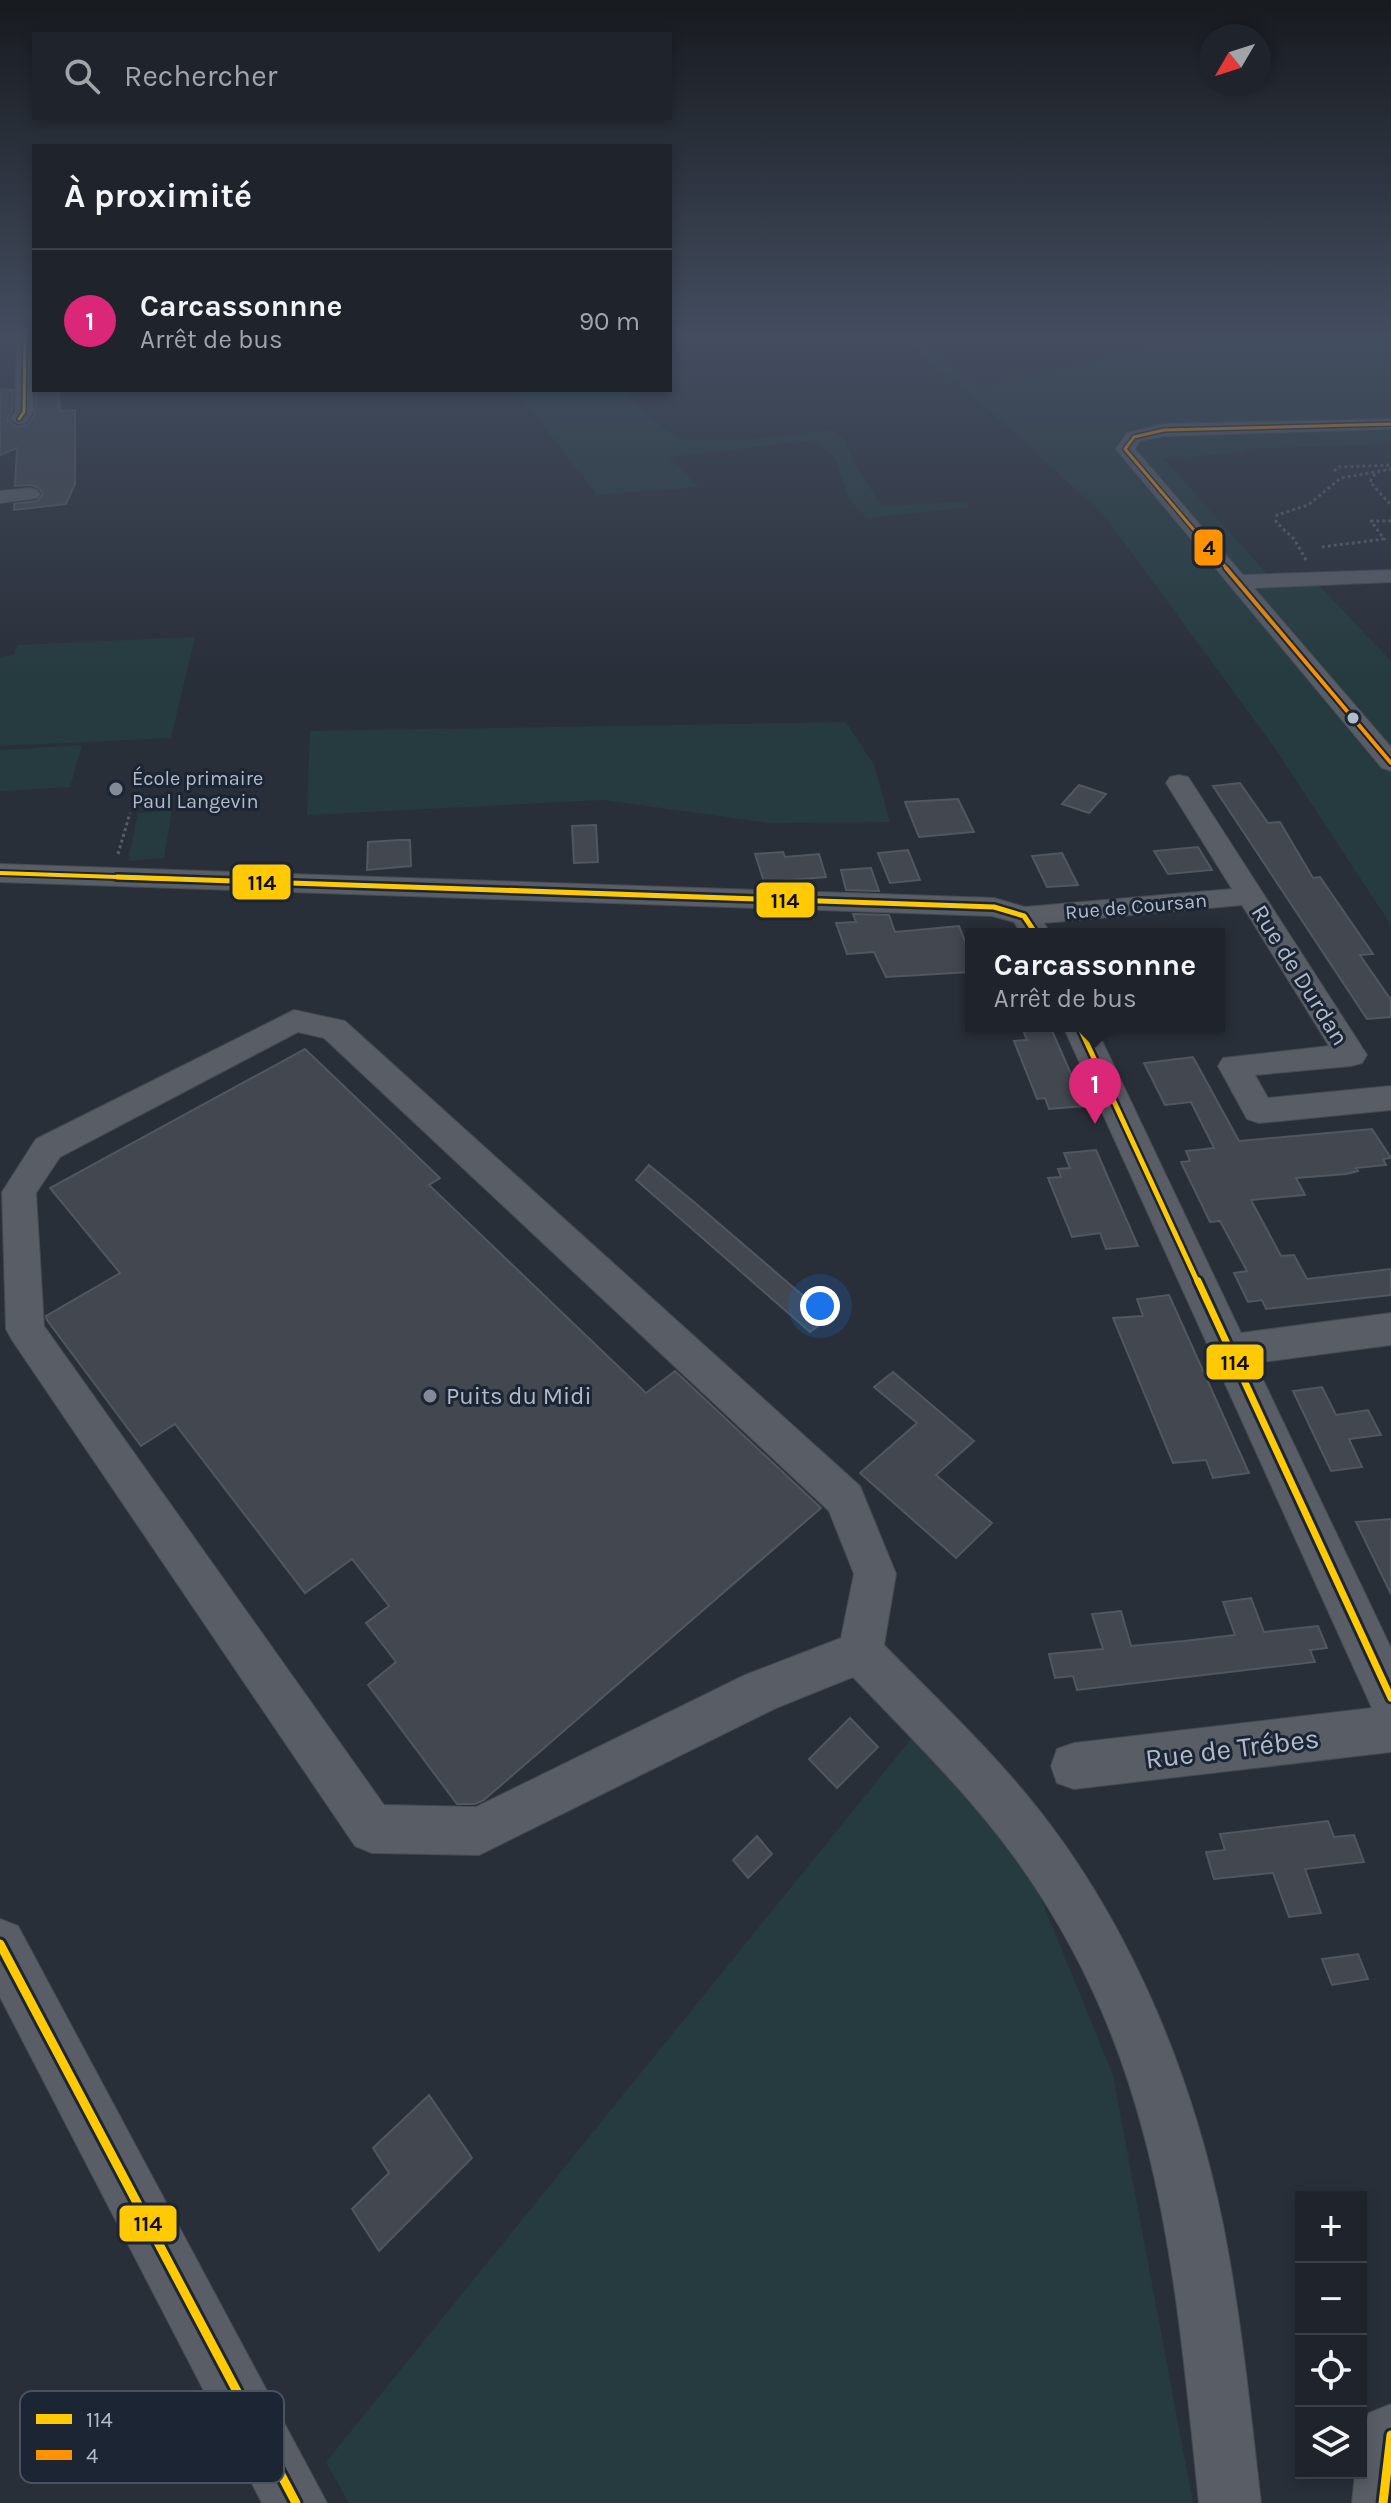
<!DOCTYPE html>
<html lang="fr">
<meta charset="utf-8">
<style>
body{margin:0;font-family:Karla,sans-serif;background:#272b33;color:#f1f3f6}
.controls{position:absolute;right:24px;bottom:24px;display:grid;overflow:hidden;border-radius:0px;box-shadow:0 4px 12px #0003}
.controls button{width:72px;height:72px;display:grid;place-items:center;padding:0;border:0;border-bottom:2px solid #3c4047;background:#1f232b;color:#f1f3f6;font:40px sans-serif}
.compass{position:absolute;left:1199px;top:24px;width:72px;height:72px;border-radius:50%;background:#1f232b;box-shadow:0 4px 12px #0003;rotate:231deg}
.you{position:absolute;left:820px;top:1306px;width:28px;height:28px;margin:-20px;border:6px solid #fff;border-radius:50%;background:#1a73e8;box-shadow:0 0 0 12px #1a73e833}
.badge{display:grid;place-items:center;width:52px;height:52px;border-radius:50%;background:#db2777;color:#fff;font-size:26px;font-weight:700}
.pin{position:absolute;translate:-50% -66px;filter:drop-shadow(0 2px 4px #0008)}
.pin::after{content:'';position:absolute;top:42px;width:28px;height:24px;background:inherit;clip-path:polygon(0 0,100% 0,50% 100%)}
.popup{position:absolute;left:965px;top:928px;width:260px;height:104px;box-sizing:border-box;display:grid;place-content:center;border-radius:0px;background:#1f232b;filter:drop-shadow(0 2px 6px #0005);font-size:26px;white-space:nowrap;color:#a1a4a9}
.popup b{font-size:30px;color:#f1f3f6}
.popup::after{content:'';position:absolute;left:50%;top:100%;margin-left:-16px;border:16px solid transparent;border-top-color:#1f232b}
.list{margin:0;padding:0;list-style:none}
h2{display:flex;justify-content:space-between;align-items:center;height:104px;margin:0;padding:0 32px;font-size:34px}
h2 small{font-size:26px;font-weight:400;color:#a1a4a9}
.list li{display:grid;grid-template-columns:52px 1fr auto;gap:24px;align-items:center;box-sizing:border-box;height:144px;padding:0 32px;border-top:2px solid #3c4047}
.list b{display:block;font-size:30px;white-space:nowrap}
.list p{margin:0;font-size:26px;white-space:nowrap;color:#a1a4a9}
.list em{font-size:26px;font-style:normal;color:#a1a4a9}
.icon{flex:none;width:44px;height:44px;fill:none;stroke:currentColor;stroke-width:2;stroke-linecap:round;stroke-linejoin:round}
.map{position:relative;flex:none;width:1391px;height:2503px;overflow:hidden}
.search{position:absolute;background:#1f232b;box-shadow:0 4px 12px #0003;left:32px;top:32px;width:640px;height:88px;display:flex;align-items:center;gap:20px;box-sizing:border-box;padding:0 28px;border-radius:0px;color:#a1a4a9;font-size:30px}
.panel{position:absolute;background:#1f232b;box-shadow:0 4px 12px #0003;left:32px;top:144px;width:640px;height:248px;border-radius:0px}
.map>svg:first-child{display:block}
</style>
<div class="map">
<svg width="1391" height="2503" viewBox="0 0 1391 2503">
<rect width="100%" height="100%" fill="#292f39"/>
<g fill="#253b3f">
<polygon points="898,333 914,333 978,389 1203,333 1391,333 1391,444 1242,449 1244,452 1164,459 1267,574 1307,573 1391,661 1391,925 1274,747 1107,519 1014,432"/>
<polygon points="516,390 623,390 658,424 680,440 743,440 833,430 845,440 853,461 881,506 965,502 970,507 867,518 849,499 836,459 815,440 669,457 698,487 597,495"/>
<polygon points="195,637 171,738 0,746 0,657 13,655 18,645"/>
<polygon points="846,722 874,765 890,822 769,823 603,800 307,815 310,731"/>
<polygon points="82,745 70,787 0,791 0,750"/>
<polygon points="172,810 164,858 128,861 138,813"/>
<polygon points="920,1728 1036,1887 1113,2075 1193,2503 349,2503 326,2462"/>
</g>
<g fill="#424750" stroke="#515760" stroke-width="2">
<polygon points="0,390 13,390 12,411 7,420 18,427 27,425 35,414 36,390 58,390 60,411 75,410 75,484 66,504 14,510 14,504 37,501 43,494 39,488 31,485 15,486 17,448 0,455"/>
<polygon points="1240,783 1268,823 1280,822 1313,878 1320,877 1373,954 1360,955 1391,1000 1391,1017 1367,1019 1213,786"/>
<polygon points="1079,785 1106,794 1089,813 1062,804"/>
<polygon points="958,799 974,832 919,837 905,802"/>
<polygon points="596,825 598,862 574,863 572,826"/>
<polygon points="400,840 410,840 411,866 367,870 368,842"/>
<polygon points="1198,847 1212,870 1168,874 1154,851"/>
<polygon points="908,850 920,880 890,883 878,853"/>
<polygon points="783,852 785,857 819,854 826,877 764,882 755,854"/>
<polygon points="1062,853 1078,885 1047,887 1032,856"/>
<polygon points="871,868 879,891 846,890 841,870"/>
<polygon points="853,914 889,915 895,932 959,926 971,957 971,972 886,977 874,952 847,954 836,923 856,922"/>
<polygon points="1021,1026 1050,1026 1085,1106 1049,1109 1045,1098 1037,1099 1014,1041 1027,1040"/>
<polygon points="305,1049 440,1178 429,1185 646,1393 675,1371 821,1508 484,1800 475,1804 457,1804 368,1685 396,1662 366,1623 389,1606 352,1559 305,1593 175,1424 141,1446 47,1320 46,1316 120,1273 50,1188"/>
<polygon points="1193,1057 1239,1141 1372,1129 1391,1158 1383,1159 1386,1165 1356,1168 1358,1171 1346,1174 1296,1178 1305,1195 1251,1200 1281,1256 1294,1255 1307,1279 1391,1269 1391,1295 1266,1309 1262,1300 1248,1302 1234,1273 1247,1271 1220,1221 1210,1222 1181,1162 1190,1161 1186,1151 1214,1148 1191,1102 1165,1105 1144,1063"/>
<polygon points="1096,1150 1106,1173 1138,1246 1106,1249 1100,1233 1072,1237 1048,1178 1061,1177 1058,1169 1070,1168 1064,1153"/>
<polygon points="649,1165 694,1202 829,1318 810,1332 636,1180"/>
<polygon points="1169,1295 1182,1324 1249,1473 1213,1478 1206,1460 1173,1463 1113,1318 1143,1316 1137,1299"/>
<polygon points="893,1372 974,1441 936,1475 992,1523 956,1558 860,1473 917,1423 874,1387"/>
<polygon points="1322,1387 1336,1415 1368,1410 1381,1435 1349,1439 1362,1467 1331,1471 1293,1391"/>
<polygon points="1391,1519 1391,1594 1356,1522"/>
<polygon points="1251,1598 1264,1632 1318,1626 1327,1648 1310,1650 1315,1662 1077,1690 1073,1676 1055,1678 1049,1654 1103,1649 1092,1614 1121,1611 1131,1646 1184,1641 1235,1635 1223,1602"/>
<polygon points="850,1718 878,1747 837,1788 809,1759"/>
<polygon points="1328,1821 1334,1837 1354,1835 1364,1862 1305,1869 1321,1913 1289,1917 1273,1873 1214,1879 1206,1852 1225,1850 1220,1834"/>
<polygon points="757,1836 772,1854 748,1878 733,1860"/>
<polygon points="1358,1954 1368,1979 1332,1985 1322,1959"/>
<polygon points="429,2095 472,2158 379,2251 352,2209 389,2173 373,2148"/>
</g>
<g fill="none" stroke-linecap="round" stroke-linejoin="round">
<g stroke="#454a51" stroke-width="2">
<g id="minor">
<polygon points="17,333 33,333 33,412 25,423 19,424 10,419 15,412"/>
<polygon points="1391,419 1391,429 1164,436 1140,441 1135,449 1243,575 1391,570 1391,582 1254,588 1391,747 1391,771 1382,768 1116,449 1127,433 1164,424"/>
<polygon points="30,488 37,490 40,494 37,498 0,503 0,491"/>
<polygon points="1179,775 1188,777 1192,783 1367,1055 1362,1063 1351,1066 1255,1075 1268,1098 1391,1086 1391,1110 1259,1123 1247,1119 1218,1066 1223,1058 1329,1046 1242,905 1044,923 1051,934 1021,934 1014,922 992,916 0,882 0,864 994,898 1025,907 1232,889 1166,783 1170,777"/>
<path d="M294,1010L345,1021L860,1486L896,1574L884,1645C940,1702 1000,1758 1049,1823C1135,1937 1193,2080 1222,2220C1241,2314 1250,2409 1261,2503H1199C1174,2266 1160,2059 1015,1858C967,1792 908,1735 853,1677L776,1708L479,1855L372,1853L355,1846L12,1340L6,1329L2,1192L36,1139ZM298,1032L324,1038L829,1511L854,1574L841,1638L745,1675L476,1807L384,1805L44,1326L36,1193L60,1157Z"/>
<polygon points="1063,1026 1095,1026 1241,1333 1391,1313 1391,1345 1255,1363 1391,1648 1391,1752 1074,1789 1057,1783 1051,1766 1057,1749 1074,1743 1372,1708"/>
<polygon points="0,1919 18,1926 327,2503 262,2503 0,1997"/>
<polygon points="1391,2404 1391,2503 1352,2503 1355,2473 1361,2473 1361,2433 1369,2413"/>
</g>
</g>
<g stroke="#565d64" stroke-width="3" stroke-dasharray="3 3" stroke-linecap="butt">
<polyline points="1334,471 1338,467 1391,465"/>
<polyline points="1375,474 1370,482 1391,505"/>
<polyline points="1322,547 1384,539 1371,521 1391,521"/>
<polyline points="1306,560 1294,539 1276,522 1277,515 1308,505 1341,478 1391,469"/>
<polyline points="118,854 130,813"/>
</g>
<use href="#minor" fill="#595e66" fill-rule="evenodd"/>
<g stroke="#1b2534" stroke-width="6">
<polyline id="bus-1-far4" points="19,419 24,412 25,333"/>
</g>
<g stroke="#1b2534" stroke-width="8">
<polyline id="bus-1-far3" points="0,873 176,879"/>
</g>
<g stroke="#1b2534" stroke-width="10">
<g id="bus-1-far2">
<polyline points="117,877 994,907 1024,916 1036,934"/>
<polyline points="1079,1026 1198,1283"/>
</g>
</g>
<g stroke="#1b2534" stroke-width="13">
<polyline id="bus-1-far1" points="1198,1281 1391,1698"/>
</g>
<g stroke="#1b2534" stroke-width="15">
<g id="bus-1">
<polyline points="0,1944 296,2503"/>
<polyline points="1383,2503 1391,2435"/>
</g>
</g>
<g stroke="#1b2534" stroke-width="6">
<polyline id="bus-2-far1" points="1228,570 1125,449 1134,437 1164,430 1391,424"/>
</g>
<g stroke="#1b2534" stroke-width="8">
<polyline id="bus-2" points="1226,568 1391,763"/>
</g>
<use href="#bus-1-far4" stroke="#ffc904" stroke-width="3"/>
<use href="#bus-1-far3" stroke="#ffc904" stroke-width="4"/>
<use href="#bus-1-far2" stroke="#ffc904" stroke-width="5"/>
<use href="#bus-1-far1" stroke="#ffc904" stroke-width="7"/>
<use href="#bus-1" stroke="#ffc904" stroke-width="9"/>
<use href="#bus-2-far1" stroke="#ff9200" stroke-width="3"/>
<use href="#bus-2" stroke="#ff9200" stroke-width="4"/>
</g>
<linearGradient id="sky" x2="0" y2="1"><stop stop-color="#171a1f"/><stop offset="0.49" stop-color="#434d5f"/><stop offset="1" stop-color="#434d5f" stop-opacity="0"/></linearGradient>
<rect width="1391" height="683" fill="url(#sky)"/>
<circle fill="#b2bbca" stroke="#1b2534" stroke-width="3" cx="1353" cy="718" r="7"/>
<g fill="#828a97" stroke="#1b2534" stroke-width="3">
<circle cx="116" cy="789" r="8"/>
<circle cx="430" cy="1396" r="8"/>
</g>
<g text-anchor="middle" stroke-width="6" stroke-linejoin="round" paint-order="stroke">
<g font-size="20" fill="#b2bbca" stroke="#1b2534" text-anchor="start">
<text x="132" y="785">École primaire<tspan x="132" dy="23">Paul Langevin</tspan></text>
</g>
<g font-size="20" fill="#b2bbca" stroke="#1b2534">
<text transform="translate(1136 906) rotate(-5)" y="7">Rue de Coursan</text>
</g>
<g font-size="24" fill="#b2bbca" stroke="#1b2534">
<text transform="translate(1300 975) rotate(58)" y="8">Rue de Durdan</text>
</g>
<g font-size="24" fill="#b2bbca" stroke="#1b2534" text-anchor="start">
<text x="446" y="1404">Puits du Midi</text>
</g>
<g font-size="28" fill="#b2bbca" stroke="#1b2534">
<text transform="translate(1232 1748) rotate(-7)" y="10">Rue de Trébes</text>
</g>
</g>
<rect x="20" y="2391" width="264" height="92" rx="12" fill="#1b2534" stroke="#485261" stroke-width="2"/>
<rect x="36" y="2414" width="36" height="10" fill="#ffc904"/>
<rect x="36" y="2450" width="36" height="10" fill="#ff9200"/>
<g font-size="22" fill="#b2bbca">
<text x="86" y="2427">114</text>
<text x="86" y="2463">4</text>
</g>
<g stroke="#1b2534" stroke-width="3">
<rect x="1193" y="528" width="31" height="39" rx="8" fill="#ff9200"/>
<rect x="231" y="863" width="61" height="38" rx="8" fill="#ffc904"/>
<rect x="755" y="881" width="61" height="38" rx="8" fill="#ffc904"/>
<rect x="1205" y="1343" width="60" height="38" rx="8" fill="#ffc904"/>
<rect x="118" y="2204" width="60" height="39" rx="8" fill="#ffc904"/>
</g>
<g font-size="22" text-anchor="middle" font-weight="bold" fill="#111">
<text x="1209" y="555">4</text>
<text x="262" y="890">114</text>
<text x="785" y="908">114</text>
<text x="1235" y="1370">114</text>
<text x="148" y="2231">114</text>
</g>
</svg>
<div class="controls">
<button>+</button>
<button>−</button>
<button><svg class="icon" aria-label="locate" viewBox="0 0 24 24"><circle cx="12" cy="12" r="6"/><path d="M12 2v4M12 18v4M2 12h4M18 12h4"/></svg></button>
<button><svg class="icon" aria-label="layers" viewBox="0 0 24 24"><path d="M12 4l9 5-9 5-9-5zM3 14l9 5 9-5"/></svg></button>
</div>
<svg class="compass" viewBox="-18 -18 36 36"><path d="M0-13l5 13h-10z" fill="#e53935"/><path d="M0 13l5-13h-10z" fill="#a1a4a9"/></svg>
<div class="you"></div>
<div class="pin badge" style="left:1095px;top:1124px">1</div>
<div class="popup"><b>Carcassonnne</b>Arrêt de bus</div>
<div class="search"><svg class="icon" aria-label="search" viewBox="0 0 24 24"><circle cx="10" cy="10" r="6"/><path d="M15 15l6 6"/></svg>Rechercher</div>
<section class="panel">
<h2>À proximité<small></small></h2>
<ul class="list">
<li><span class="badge">1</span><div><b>Carcassonnne</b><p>Arrêt de bus</p></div><em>90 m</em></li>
</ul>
</section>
</div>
